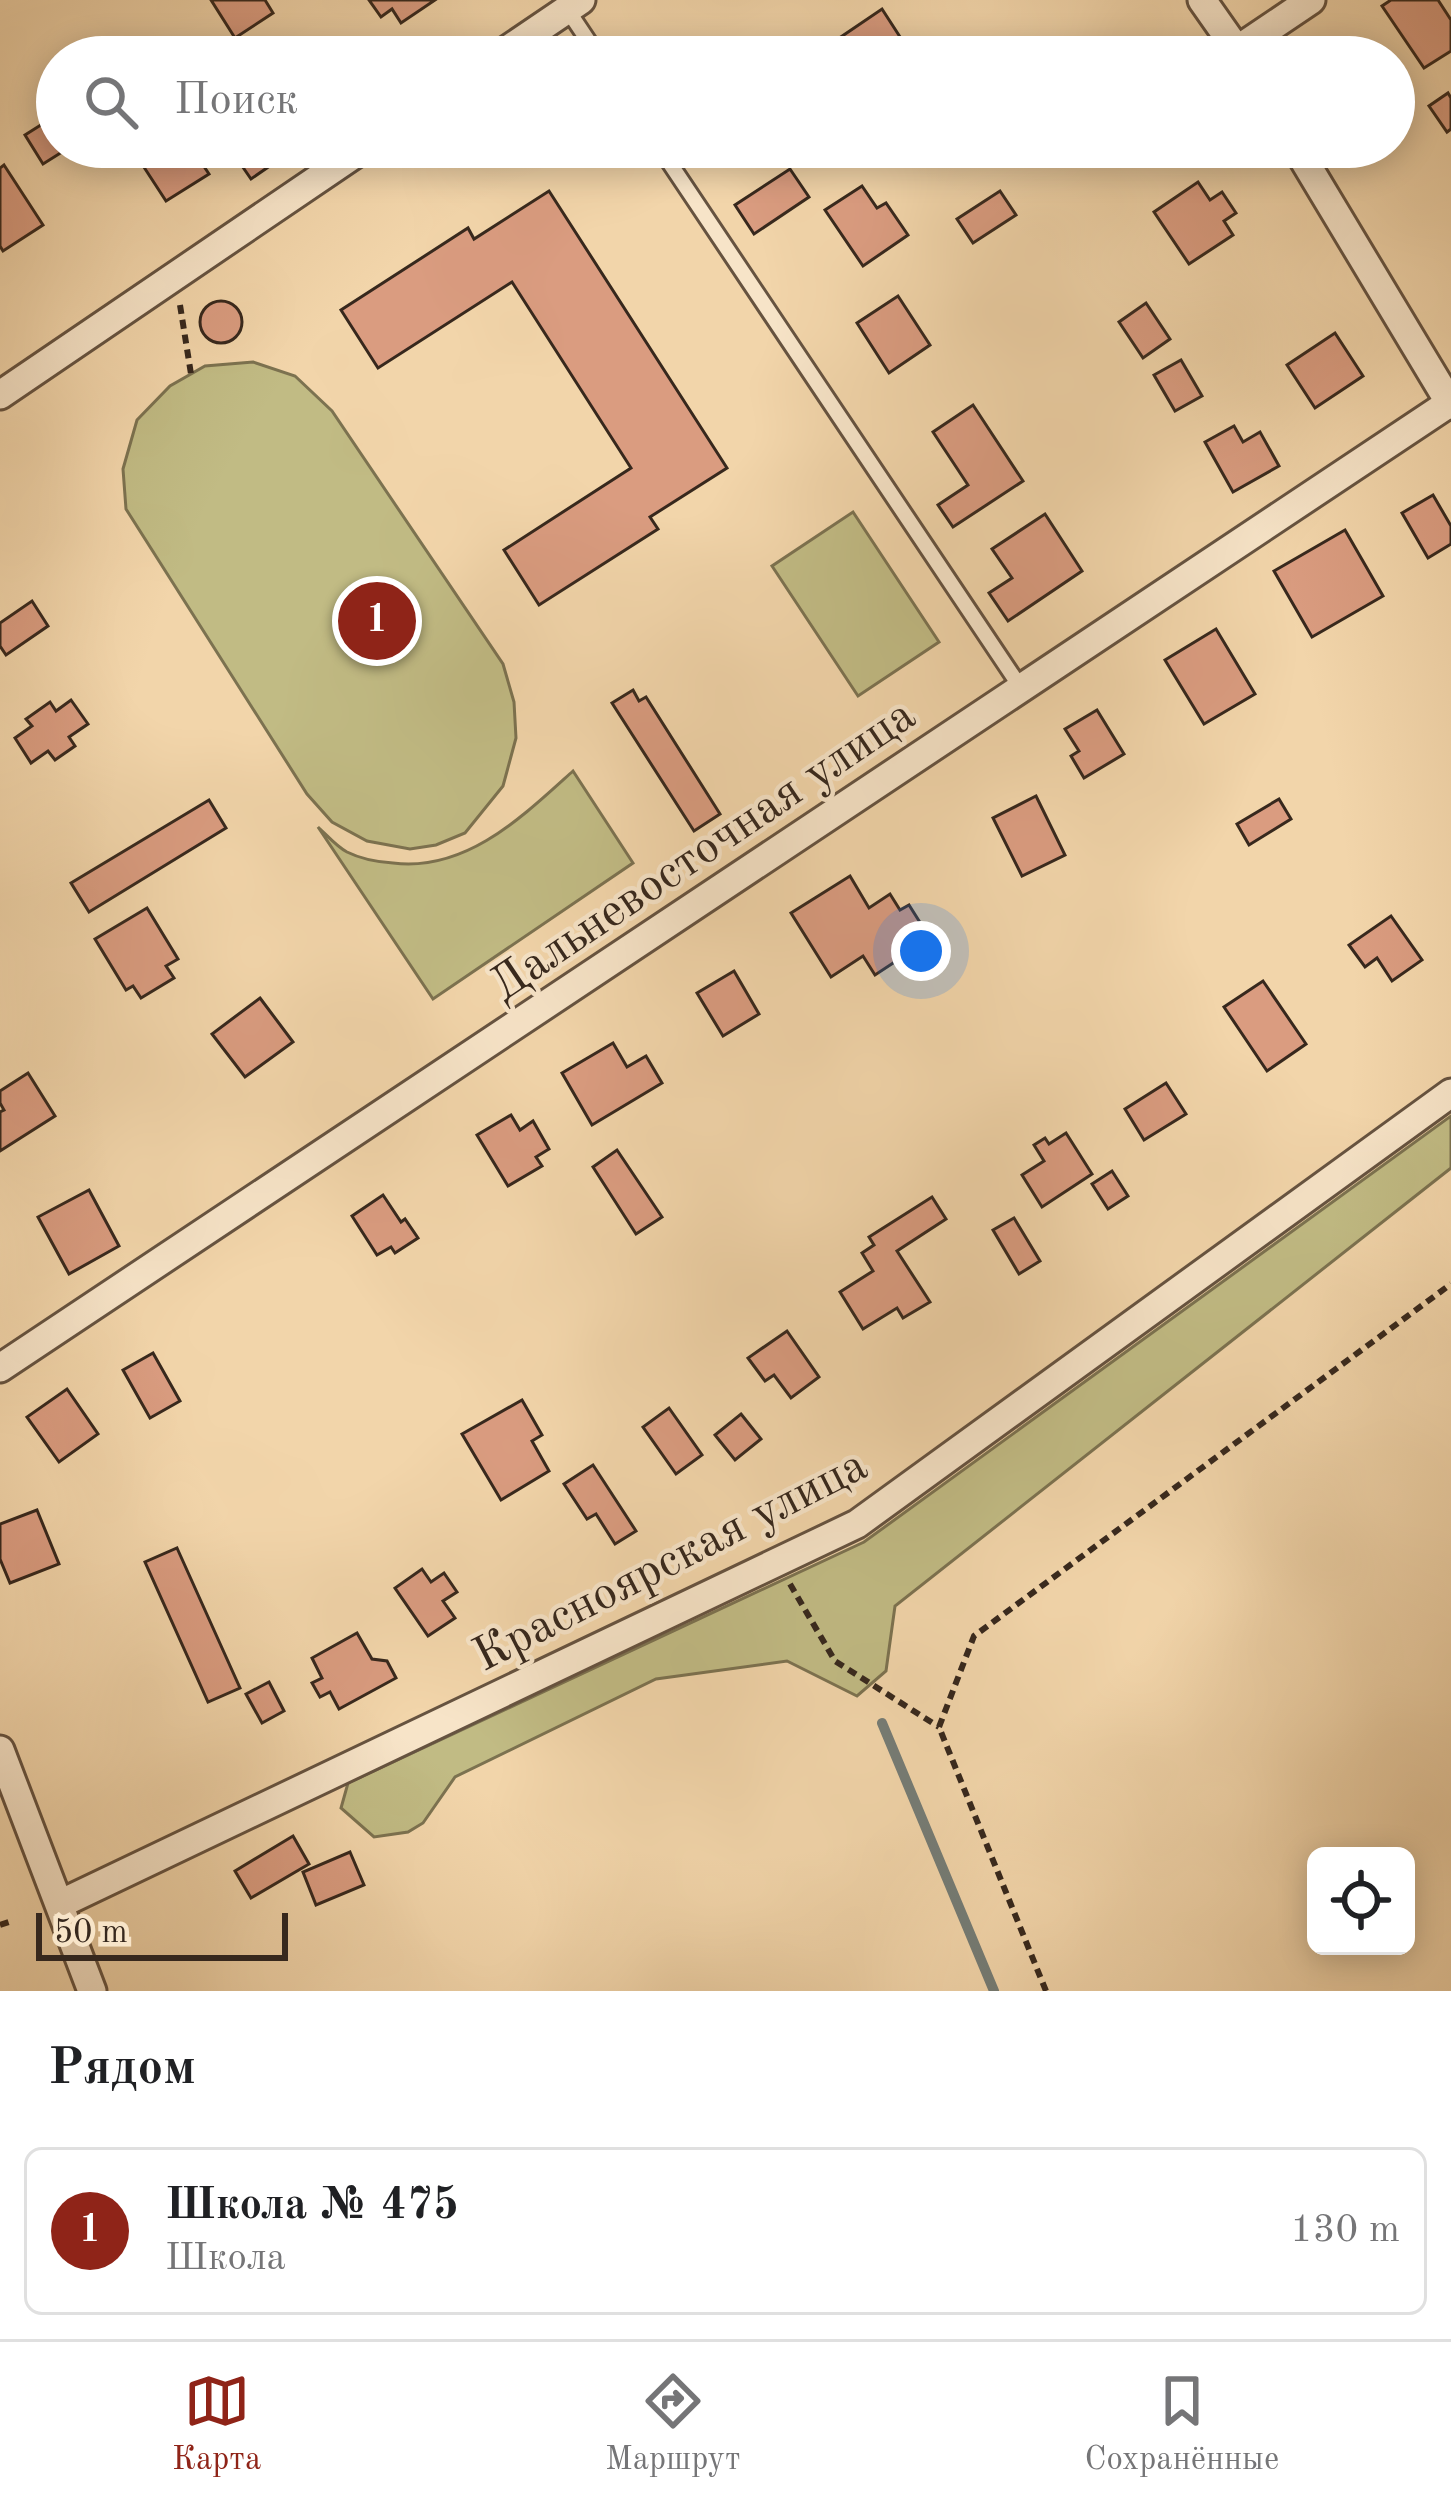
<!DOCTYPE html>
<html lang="ru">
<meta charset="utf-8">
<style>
body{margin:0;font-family:"Old Standard TT",serif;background:#f6f6f6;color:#202124}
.controls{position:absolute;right:36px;bottom:36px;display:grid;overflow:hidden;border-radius:18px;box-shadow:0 6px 30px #0003}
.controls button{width:108px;height:108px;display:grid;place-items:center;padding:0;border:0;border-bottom:3px solid #e0e0e0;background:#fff;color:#202124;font:60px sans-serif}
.scale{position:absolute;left:36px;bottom:30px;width:252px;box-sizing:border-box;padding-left:12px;border:6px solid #37281d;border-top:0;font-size:33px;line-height:42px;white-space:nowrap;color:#37281d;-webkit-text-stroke:9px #f7e4c8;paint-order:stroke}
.you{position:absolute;left:921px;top:951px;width:42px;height:42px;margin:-30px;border:9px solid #fff;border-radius:50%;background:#1a73e8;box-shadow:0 0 0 18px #1a73e833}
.badge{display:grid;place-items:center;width:78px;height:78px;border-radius:50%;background:#8f2418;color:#fff;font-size:39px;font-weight:700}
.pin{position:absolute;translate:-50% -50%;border:6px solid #fff;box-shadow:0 3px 12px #0006}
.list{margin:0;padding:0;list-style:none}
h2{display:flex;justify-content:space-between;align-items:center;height:156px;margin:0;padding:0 48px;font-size:51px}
h2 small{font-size:39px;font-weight:400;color:#757577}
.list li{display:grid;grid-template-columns:78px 1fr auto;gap:36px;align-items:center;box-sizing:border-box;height:168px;margin:0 24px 24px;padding:0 24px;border:3px solid #e0e0e0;border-radius:18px}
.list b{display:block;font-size:45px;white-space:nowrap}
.list p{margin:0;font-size:39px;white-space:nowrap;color:#757577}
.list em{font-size:39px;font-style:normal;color:#757577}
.icon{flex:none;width:66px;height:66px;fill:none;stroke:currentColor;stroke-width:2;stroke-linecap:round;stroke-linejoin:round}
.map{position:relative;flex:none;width:1451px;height:1991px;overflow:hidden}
.search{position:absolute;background:#fff;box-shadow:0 6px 30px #0003;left:36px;right:36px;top:36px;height:132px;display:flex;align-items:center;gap:30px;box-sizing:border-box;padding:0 42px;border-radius:66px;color:#757577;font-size:45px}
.sheet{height:348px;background:#fff}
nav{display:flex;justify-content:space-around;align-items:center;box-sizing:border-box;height:168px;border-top:3px solid #e0e0e0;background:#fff;font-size:33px;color:#757577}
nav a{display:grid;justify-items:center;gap:6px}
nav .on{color:#8f2418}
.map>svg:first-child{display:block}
</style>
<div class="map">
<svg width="1451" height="1991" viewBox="0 0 1451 1991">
<rect width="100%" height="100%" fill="#f2d5aa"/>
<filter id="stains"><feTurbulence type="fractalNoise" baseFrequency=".00167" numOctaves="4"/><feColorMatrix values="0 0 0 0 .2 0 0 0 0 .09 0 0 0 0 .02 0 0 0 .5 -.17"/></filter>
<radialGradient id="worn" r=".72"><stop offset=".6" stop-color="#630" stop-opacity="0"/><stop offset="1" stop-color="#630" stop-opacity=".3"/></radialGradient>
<g fill="#c1bb84" stroke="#7c7250" stroke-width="3">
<polygon points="253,362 295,376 332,411 503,664 514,702 516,738 503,786 465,833 436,845 410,849 367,841 332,822 307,794 126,509 123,469 137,420 170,386 205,366"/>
<polygon points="853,512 939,642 858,696 772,566"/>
<path d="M573,771L633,863L433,999L318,827C327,835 336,846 347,852C361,859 377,862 393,863C466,872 522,817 573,771Z"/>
<polygon points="1451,1116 1451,1168 895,1606 886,1671 857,1696 787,1661 656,1679 455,1777 423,1823 408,1832 374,1837 341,1808 348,1783 864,1542"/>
</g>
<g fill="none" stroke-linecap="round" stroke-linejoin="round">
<polyline stroke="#757d77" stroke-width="10" points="882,1723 994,1991"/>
</g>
<g fill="#da9c80" stroke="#37281d" stroke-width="3">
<polygon points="211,0 265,0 273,13 235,38"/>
<polygon points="369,0 435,0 401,23 392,9 381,17"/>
<polygon points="1391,0 1438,0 1451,20 1451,51 1424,68 1382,6"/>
<polygon points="882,9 913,57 841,57 832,43"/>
<polygon points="1448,93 1451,98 1451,129 1447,132 1429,106"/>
<polygon points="55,116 57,147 70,147 43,164 25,135"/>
<polygon points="154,147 191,147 209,174 166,201 138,158"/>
<polygon points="229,147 263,147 274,163 251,179"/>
<polygon points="4,165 43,225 3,251 0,246 0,168"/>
<polygon points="790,169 809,197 754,234 735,205"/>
<polygon points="1198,182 1210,200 1222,192 1236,213 1224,221 1233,235 1189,264 1154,212"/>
<polygon points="862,186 877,208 886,203 908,235 863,266 825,210"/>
<polygon points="549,191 727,468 650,517 658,529 539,605 504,550 631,468 512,282 378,368 341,310 468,228 474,239"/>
<polygon points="1000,191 1016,215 973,243 957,219"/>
<polygon points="898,296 930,345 889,373 857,323"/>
<circle cx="221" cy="322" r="21"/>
<polygon points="1146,303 1170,339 1143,358 1119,322"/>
<polygon points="1335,333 1363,376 1315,408 1287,365"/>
<polygon points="1181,360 1202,396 1175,411 1154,375"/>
<polygon points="973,405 1023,481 953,527 938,505 968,485 933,432"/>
<polygon points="1234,426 1243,442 1260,432 1279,466 1233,492 1205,442"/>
<polygon points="1433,495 1451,526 1451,544 1428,558 1402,513"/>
<polygon points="1045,514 1082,571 1008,621 989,593 1012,578 992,549"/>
<polygon points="1345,530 1383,596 1312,637 1274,571"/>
<polygon points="32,601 48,626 6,655 0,646 0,623"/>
<polygon points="1216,629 1255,694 1204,724 1165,660"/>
<polygon points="633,690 639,701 646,697 720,814 694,831 612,703"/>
<polygon points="71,700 88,724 69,737 75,746 55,760 48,751 31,763 15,738 32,726 26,719 50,702 56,711"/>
<polygon points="1097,710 1124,754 1084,778 1071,756 1079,751 1065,729"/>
<polygon points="1036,796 1065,855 1022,876 993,818"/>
<polygon points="1279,799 1291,819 1249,845 1237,824"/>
<polygon points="209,800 226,828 89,912 71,883"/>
<polygon points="850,876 869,908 890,894 900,910 909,905 921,924 912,929 922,944 875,975 863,956 831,977 791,913"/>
<polygon points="147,908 178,959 166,966 174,978 141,998 133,986 126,990 95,939"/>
<polygon points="1391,916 1422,960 1392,981 1377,958 1365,967 1349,945"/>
<polygon points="734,971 759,1014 723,1036 697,993"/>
<polygon points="1263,981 1306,1044 1267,1071 1224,1007"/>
<polygon points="260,998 293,1042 245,1077 212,1034"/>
<polygon points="613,1043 627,1067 646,1056 662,1083 592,1125 562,1073"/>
<polygon points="28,1073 55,1116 0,1151 0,1112 4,1110 0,1103 0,1091"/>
<polygon points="1166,1083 1186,1114 1144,1140 1125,1109"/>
<polygon points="511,1115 520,1130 533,1121 549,1149 536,1157 542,1166 508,1186 477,1135"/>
<polygon points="1066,1133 1092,1174 1042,1207 1022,1175 1044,1161 1034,1145 1045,1138 1049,1144"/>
<polygon points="617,1150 662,1217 636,1234 593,1167"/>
<polygon points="1112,1171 1128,1196 1108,1209 1092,1184"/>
<polygon points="89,1190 119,1246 69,1274 38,1217"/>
<polygon points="383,1195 401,1222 405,1219 418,1238 395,1253 391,1247 377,1255 352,1216"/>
<polygon points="932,1197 946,1219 897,1251 930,1302 903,1318 897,1308 863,1329 840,1292 873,1271 862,1253 874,1245 869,1237"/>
<polygon points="1014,1218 1040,1261 1019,1274 993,1230"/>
<polygon points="787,1331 819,1377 791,1398 774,1375 765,1381 748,1358"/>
<polygon points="153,1353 180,1401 150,1418 123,1370"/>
<polygon points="67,1389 98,1434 59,1462 27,1417"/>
<polygon points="522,1400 542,1435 532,1441 549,1471 501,1500 462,1434"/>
<polygon points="669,1408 702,1455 676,1474 643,1427"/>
<polygon points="741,1414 761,1439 735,1460 715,1435"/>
<polygon points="593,1465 636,1531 615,1544 596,1514 587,1519 564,1484"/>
<polygon points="37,1510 59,1564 10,1583 0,1559 0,1524"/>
<polygon points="177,1548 240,1688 208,1702 145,1562"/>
<polygon points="422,1569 431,1582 444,1573 457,1592 443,1601 455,1618 428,1636 395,1588"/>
<polygon points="357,1633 372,1659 387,1661 396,1678 339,1709 330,1692 320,1697 312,1683 322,1678 312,1658"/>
<polygon points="269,1682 284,1711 262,1723 246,1694"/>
<polygon points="293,1836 309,1864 251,1898 235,1871"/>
<polygon points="350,1852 364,1885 316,1905 303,1872"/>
</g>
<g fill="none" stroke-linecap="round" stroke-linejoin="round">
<g stroke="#665340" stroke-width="20">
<g id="service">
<polyline points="567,9 599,57"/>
<polyline points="659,147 1021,688"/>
</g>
</g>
<g stroke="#665340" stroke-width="33">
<g id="minor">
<polyline points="1202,0 1242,57"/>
<polyline points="1237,50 1311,0"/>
<polyline points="497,57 581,0"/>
<polyline points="1296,147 1451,405"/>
<polyline points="0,395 365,147"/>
<polyline points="0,1368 1451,402"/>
<polyline points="0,1750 92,1991"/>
<polyline points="60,1904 857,1524 1451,1093"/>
</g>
</g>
<g stroke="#37281d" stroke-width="6" stroke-dasharray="9 6" stroke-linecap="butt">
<polyline points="180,305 191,374"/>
<polyline points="790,1584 835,1661 939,1727"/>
<polyline points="0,1925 9,1922"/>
<polyline points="1046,1991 939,1727 974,1636 1451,1284"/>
</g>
<use href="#service" stroke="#f7e4c8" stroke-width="14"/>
<use href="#minor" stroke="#f7e4c8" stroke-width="27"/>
</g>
<g text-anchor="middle" stroke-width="9" stroke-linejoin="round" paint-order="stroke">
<g font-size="48" fill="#37281d" stroke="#f7e4c8">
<text transform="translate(701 848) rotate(-34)" y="17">Дальневосточная улица</text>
<text transform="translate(669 1558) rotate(-27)" y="17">Красноярская улица</text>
</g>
</g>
<rect width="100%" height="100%" filter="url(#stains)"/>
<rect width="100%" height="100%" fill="url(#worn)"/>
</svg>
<div class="controls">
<button><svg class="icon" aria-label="locate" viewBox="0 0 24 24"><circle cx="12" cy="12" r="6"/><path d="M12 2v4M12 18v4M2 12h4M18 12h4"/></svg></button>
</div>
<div class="scale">50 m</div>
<div class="you"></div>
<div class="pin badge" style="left:377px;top:621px">1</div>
<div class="search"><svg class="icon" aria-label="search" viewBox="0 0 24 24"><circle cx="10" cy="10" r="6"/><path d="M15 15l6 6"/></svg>Поиск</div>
</div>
<section class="sheet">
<h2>Рядом<small></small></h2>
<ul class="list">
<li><span class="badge">1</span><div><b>Школа № 475</b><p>Школа</p></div><em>130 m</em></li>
</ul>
</section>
<nav>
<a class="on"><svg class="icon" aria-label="map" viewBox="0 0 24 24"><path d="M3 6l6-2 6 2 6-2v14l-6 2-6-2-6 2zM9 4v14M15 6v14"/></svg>Карта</a>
<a><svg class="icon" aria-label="directions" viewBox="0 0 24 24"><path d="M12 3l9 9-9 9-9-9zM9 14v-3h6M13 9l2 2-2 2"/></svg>Маршрут</a>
<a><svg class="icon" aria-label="saved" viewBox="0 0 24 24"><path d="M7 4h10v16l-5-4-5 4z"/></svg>Сохранённые</a>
</nav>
